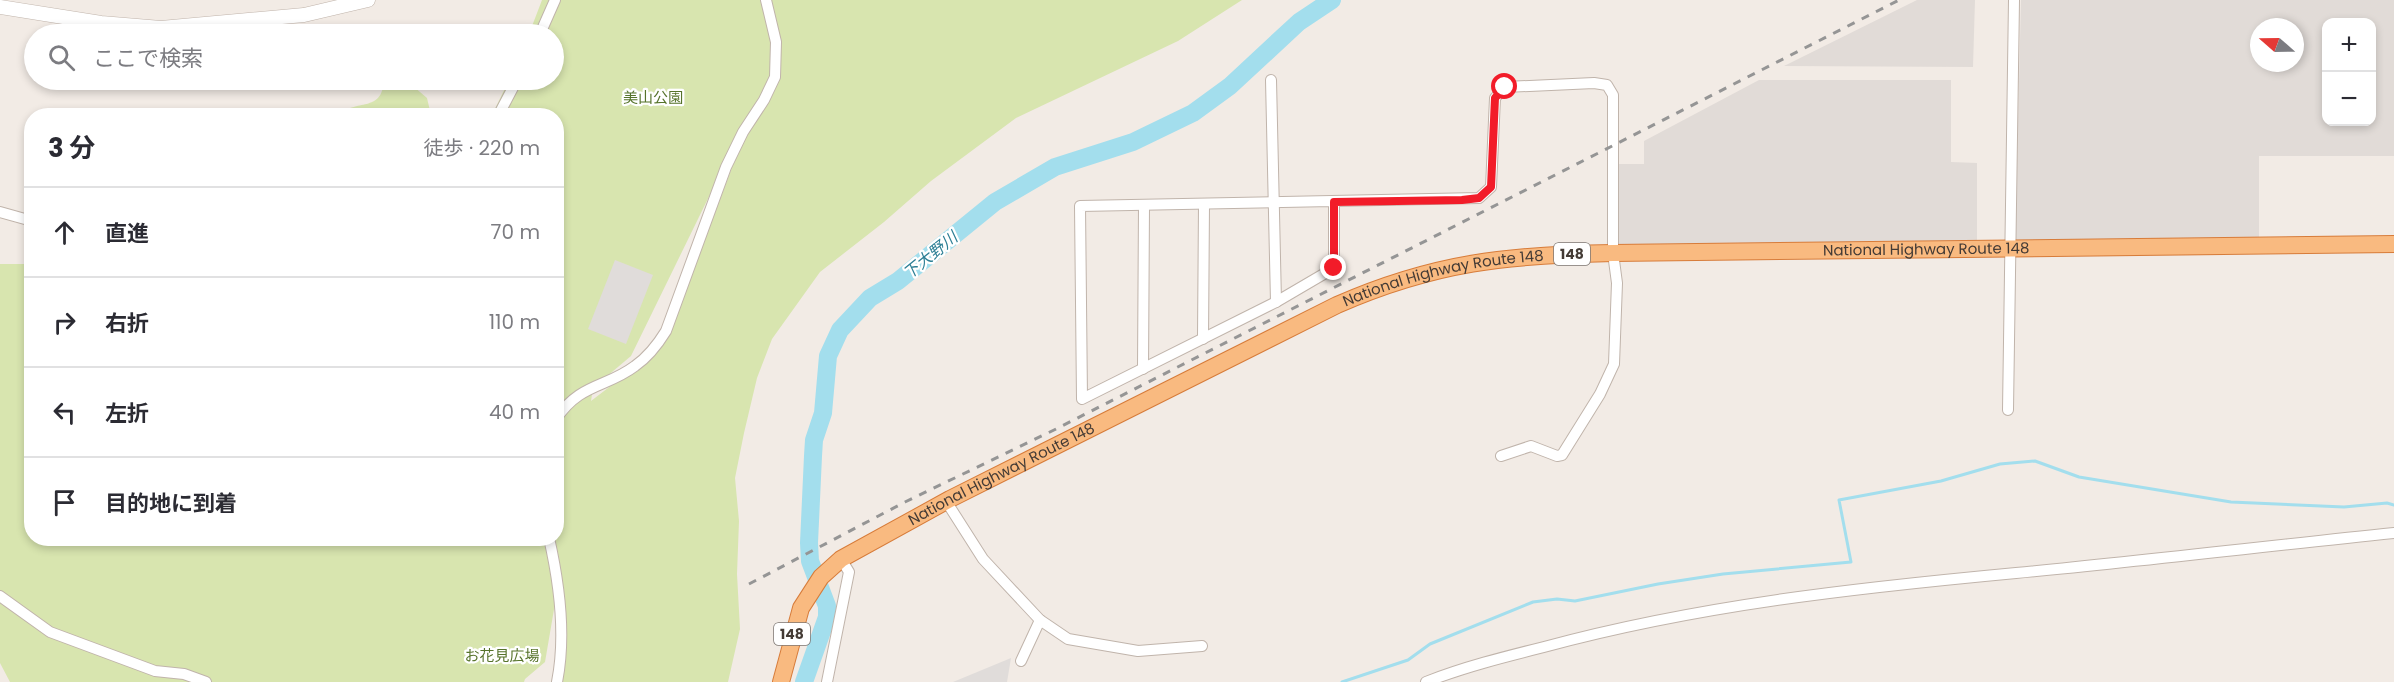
<!DOCTYPE html>
<html lang="ja">
<meta charset="utf-8">
<style>
body{margin:0;font-family:Poppins,"Noto Sans JP",sans-serif;background:#f2f2f3;color:#2b2b33}
.controls{position:absolute;right:18px;top:18px;display:grid;overflow:hidden;border-radius:12px;box-shadow:0 3px 9px #0003}
.controls button{width:54px;height:54px;display:grid;place-items:center;padding:0;border:0;border-bottom:2px solid #e1e1e2;background:#fff;color:#2b2b33;font:30px sans-serif}
.compass{position:absolute;left:2250px;top:18px;width:54px;height:54px;border-radius:50%;background:#fff;box-shadow:0 3px 9px #0003;rotate:290deg}
.stop{position:absolute;width:18px;height:18px;margin:-14px;border:4px solid #f21c29;border-radius:50%;background:#fff}
.stop.end{background:#f21c29;border-color:#fff;box-shadow:0 2px 6px #0008}
.list{margin:0;padding:0;list-style:none}
h2{display:flex;justify-content:space-between;align-items:center;height:78px;margin:0;padding:0 24px;font-size:26px}
h2 small{font-size:20px;font-weight:400;color:#7c7c81}
.list li{display:grid;grid-template-columns:39px 1fr auto;gap:18px;align-items:center;box-sizing:border-box;height:90px;padding:0 24px;border-top:2px solid #e1e1e2}
.list b{display:block;font-size:22px;white-space:nowrap}
.list em{font-size:20px;font-style:normal;color:#7c7c81}
.icon{flex:none;width:33px;height:33px;fill:none;stroke:currentColor;stroke-width:2;stroke-linecap:round;stroke-linejoin:round}
.map{position:relative;flex:none;width:2394px;height:682px;overflow:hidden}
.search{position:absolute;background:#fff;box-shadow:0 3px 9px #0003;left:24px;top:24px;width:540px;height:66px;display:flex;align-items:center;gap:15px;box-sizing:border-box;padding:0 21px;border-radius:33px;color:#7c7c81;font-size:22px}
.panel{position:absolute;background:#fff;box-shadow:0 3px 9px #0003;left:24px;top:108px;width:540px;height:438px;border-radius:24px}
.map>svg:first-child{display:block}
</style>
<div class="map">
<svg width="2394" height="682" viewBox="0 0 2394 682">
<rect width="100%" height="100%" fill="#f2ebe5"/>
<g fill="#e1dbd7" fill-rule="evenodd">
<polygon points="1917,0 1975,0 1973,67 1784,66"/>
<path d="M2021,0H2394V156H2259V237L2015,245ZM2326,22H2372V122H2326ZM2259,27H2295V63H2259Z"/>
<polygon points="1759,80 1951,80 1951,162 1977,163 1977,241 1618,245 1619,164 1644,164 1644,141"/>
</g>
<g fill="#d8e5af" fill-rule="evenodd">
<path d="M542,0H1242L1178,41L1016,118L931,181L884,222L820,272L772,339L757,378L744,433L735,478L739,521L737,574L740,629L728,682H560L558,586L545,662L525,679L524,682H10L0,663V264H31L32,538H556V116L492,115L509,80H554V34H529ZM734,162L670,332L621,378L591,401L593,388L631,356L720,174Z"/>
<path d="M384,80H406L427,98L431,115H340C355,98 382,114 384,80Z"/>
</g>
<g fill="#e0dcda">
<polygon points="615,260 653,275 626,344 588,329"/>
<polygon points="1011,658 1007,682 953,682"/>
</g>
<g fill="none" stroke-linecap="round" stroke-linejoin="round">
<polyline stroke="#a3deed" stroke-width="3" points="1342,682 1408,660 1430,644 1533,602 1557,599 1575,601 1658,584 1723,574 1851,562 1839,500 1941,481 2000,464 2035,461 2079,477 2231,502 2344,507 2387,503 2394,505"/>
<polyline stroke="#a3deed" stroke-width="18" points="804,682 827,617 827,606 810,561 809,543 813,456 814,440 823,413 828,356 840,330 870,298 898,281 995,202 1055,167 1133,142 1193,113 1230,86 1299,22 1332,0"/>
<g stroke="#c0b4ab" stroke-width="12">
<g id="minor">
<polyline points="540,34 555,0"/>
<polyline points="1271,80 1276,302"/>
<polyline points="498,116 517,80"/>
<polyline points="1334,202 1334,268 1276,302 1082,399 1080,206 1479,198 1491,187 1495,98 1505,87 1594,83 1607,85 1613,95 1613,253 1617,283 1614,364 1600,394 1562,455 1557,456 1531,446 1501,456"/>
<polyline points="0,212 32,221"/>
<polyline points="1203,339 1204,204"/>
<polyline points="1143,369 1144,205"/>
<polyline points="2008,410 2014,0"/>
<path d="M556,419C580,383 606,388 635,366C648,357 658,344 666,331L726,167L743,132L764,100L775,77L776,42L766,0"/>
<polyline points="946,501 983,559 1040,620 1068,639 1138,651 1202,646"/>
<path d="M549,538C559,582 566,637 557,682"/>
<polyline points="0,596 50,632 155,671 184,674 206,682"/>
<polyline points="1021,661 1040,620"/>
<polyline points="827,682 849,572 841,559"/>
<path d="M1426,682C1464,667 1504,657 1544,647C1699,605 1856,588 2016,573C2142,561 2268,546 2394,533"/>
</g>
</g>
<g stroke="#c0b4ab" stroke-width="15">
<polyline id="tertiary" points="0,7 101,23 161,28 304,15 368,0"/>
</g>
<g stroke="#d77c3a" stroke-width="18">
<g id="trunk">
<path id="s1" d="M781,682L801,608L821,577L841,559L950,499L1337,305C1435,262 1508,255 1613,253L2394,244"/>
</g>
</g>
<use href="#minor" stroke="#fff" stroke-width="10"/>
<use href="#tertiary" stroke="#fff" stroke-width="14"/>
<use href="#trunk" stroke="#f9ba80" stroke-width="16"/>
<polyline stroke="#959595" stroke-width="3" stroke-dasharray="8 8" stroke-linecap="butt" points="749,584 905,502 1054,430 1899,0"/>
</g>
<g fill="none" stroke-linecap="round" stroke-linejoin="round">
<polyline stroke="#f21c29" stroke-width="8" points="1334,268 1334,202 1462,200 1479,198 1491,187 1495,98 1505,87"/>
</g>
<g text-anchor="middle" stroke-width="4.5" stroke-linejoin="round" paint-order="stroke">
<g fill="#fff" stroke="#7c7672" stroke-width="1.5">
<rect x="1554" y="243" width="36" height="22" rx="4.5"/>
<rect x="774" y="623" width="36" height="22" rx="4.5"/>
</g>
<g font-size="14" font-weight="bold" fill="#443b35">
<text x="1572" y="259">148</text>
<text x="792" y="639">148</text>
</g>
<g font-size="15" fill="#56732b" stroke="#fff">
<text x="653" y="103">美山公園</text>
<text x="502" y="661">お花見広場</text>
</g>
<g font-size="15" fill="#443b35" stroke="#fff">
<text dy="5" stroke="none"><textPath href="#s1" startOffset="1294">National Highway Route 148</textPath></text>
<text dy="5" stroke="none"><textPath href="#s1" startOffset="808">National Highway Route 148</textPath></text>
<text dy="5" stroke="none"><textPath href="#s1" startOffset="322">National Highway Route 148</textPath></text>
</g>
<g font-size="16" font-style="italic" fill="#2d7f95" stroke="#fff">
<text transform="translate(930 255) rotate(-39)" y="6">下大野川</text>
</g>
</g>
</svg>
<div class="controls">
<button>+</button>
<button>−</button>
</div>
<svg class="compass" viewBox="-18 -18 36 36"><path d="M0-13l5 13h-10z" fill="#e53935"/><path d="M0 13l5-13h-10z" fill="#7c7c81"/></svg>
<div class="stop" style="left:1505px;top:87px"></div>
<div class="stop end" style="left:1334px;top:268px"></div>
<div class="search"><svg class="icon" aria-label="search" viewBox="0 0 24 24"><circle cx="10" cy="10" r="6"/><path d="M15 15l6 6"/></svg>ここで検索</div>
<section class="panel">
<h2>3 分<small>徒歩 · 220 m</small></h2>
<ul class="list">
<li><svg class="icon" aria-label="ahead" viewBox="0 0 24 24"><path d="M12 20V5M6 11l6-6 6 6"/></svg><div><b>直進</b></div><em>70 m</em></li>
<li><svg class="icon" aria-label="right" viewBox="0 0 24 24"><path d="M7 20v-9h11M14 6l5 5-5 5"/></svg><div><b>右折</b></div><em>110 m</em></li>
<li><svg class="icon" aria-label="left" viewBox="0 0 24 24"><path d="M17 20v-9H6M10 6l-5 5 5 5"/></svg><div><b>左折</b></div><em>40 m</em></li>
<li><svg class="icon" aria-label="arrive" viewBox="0 0 24 24"><path d="M6 21V4h12l-3 4 3 4H6"/></svg><div><b>目的地に到着</b></div></li>
</ul>
</section>
</div>
